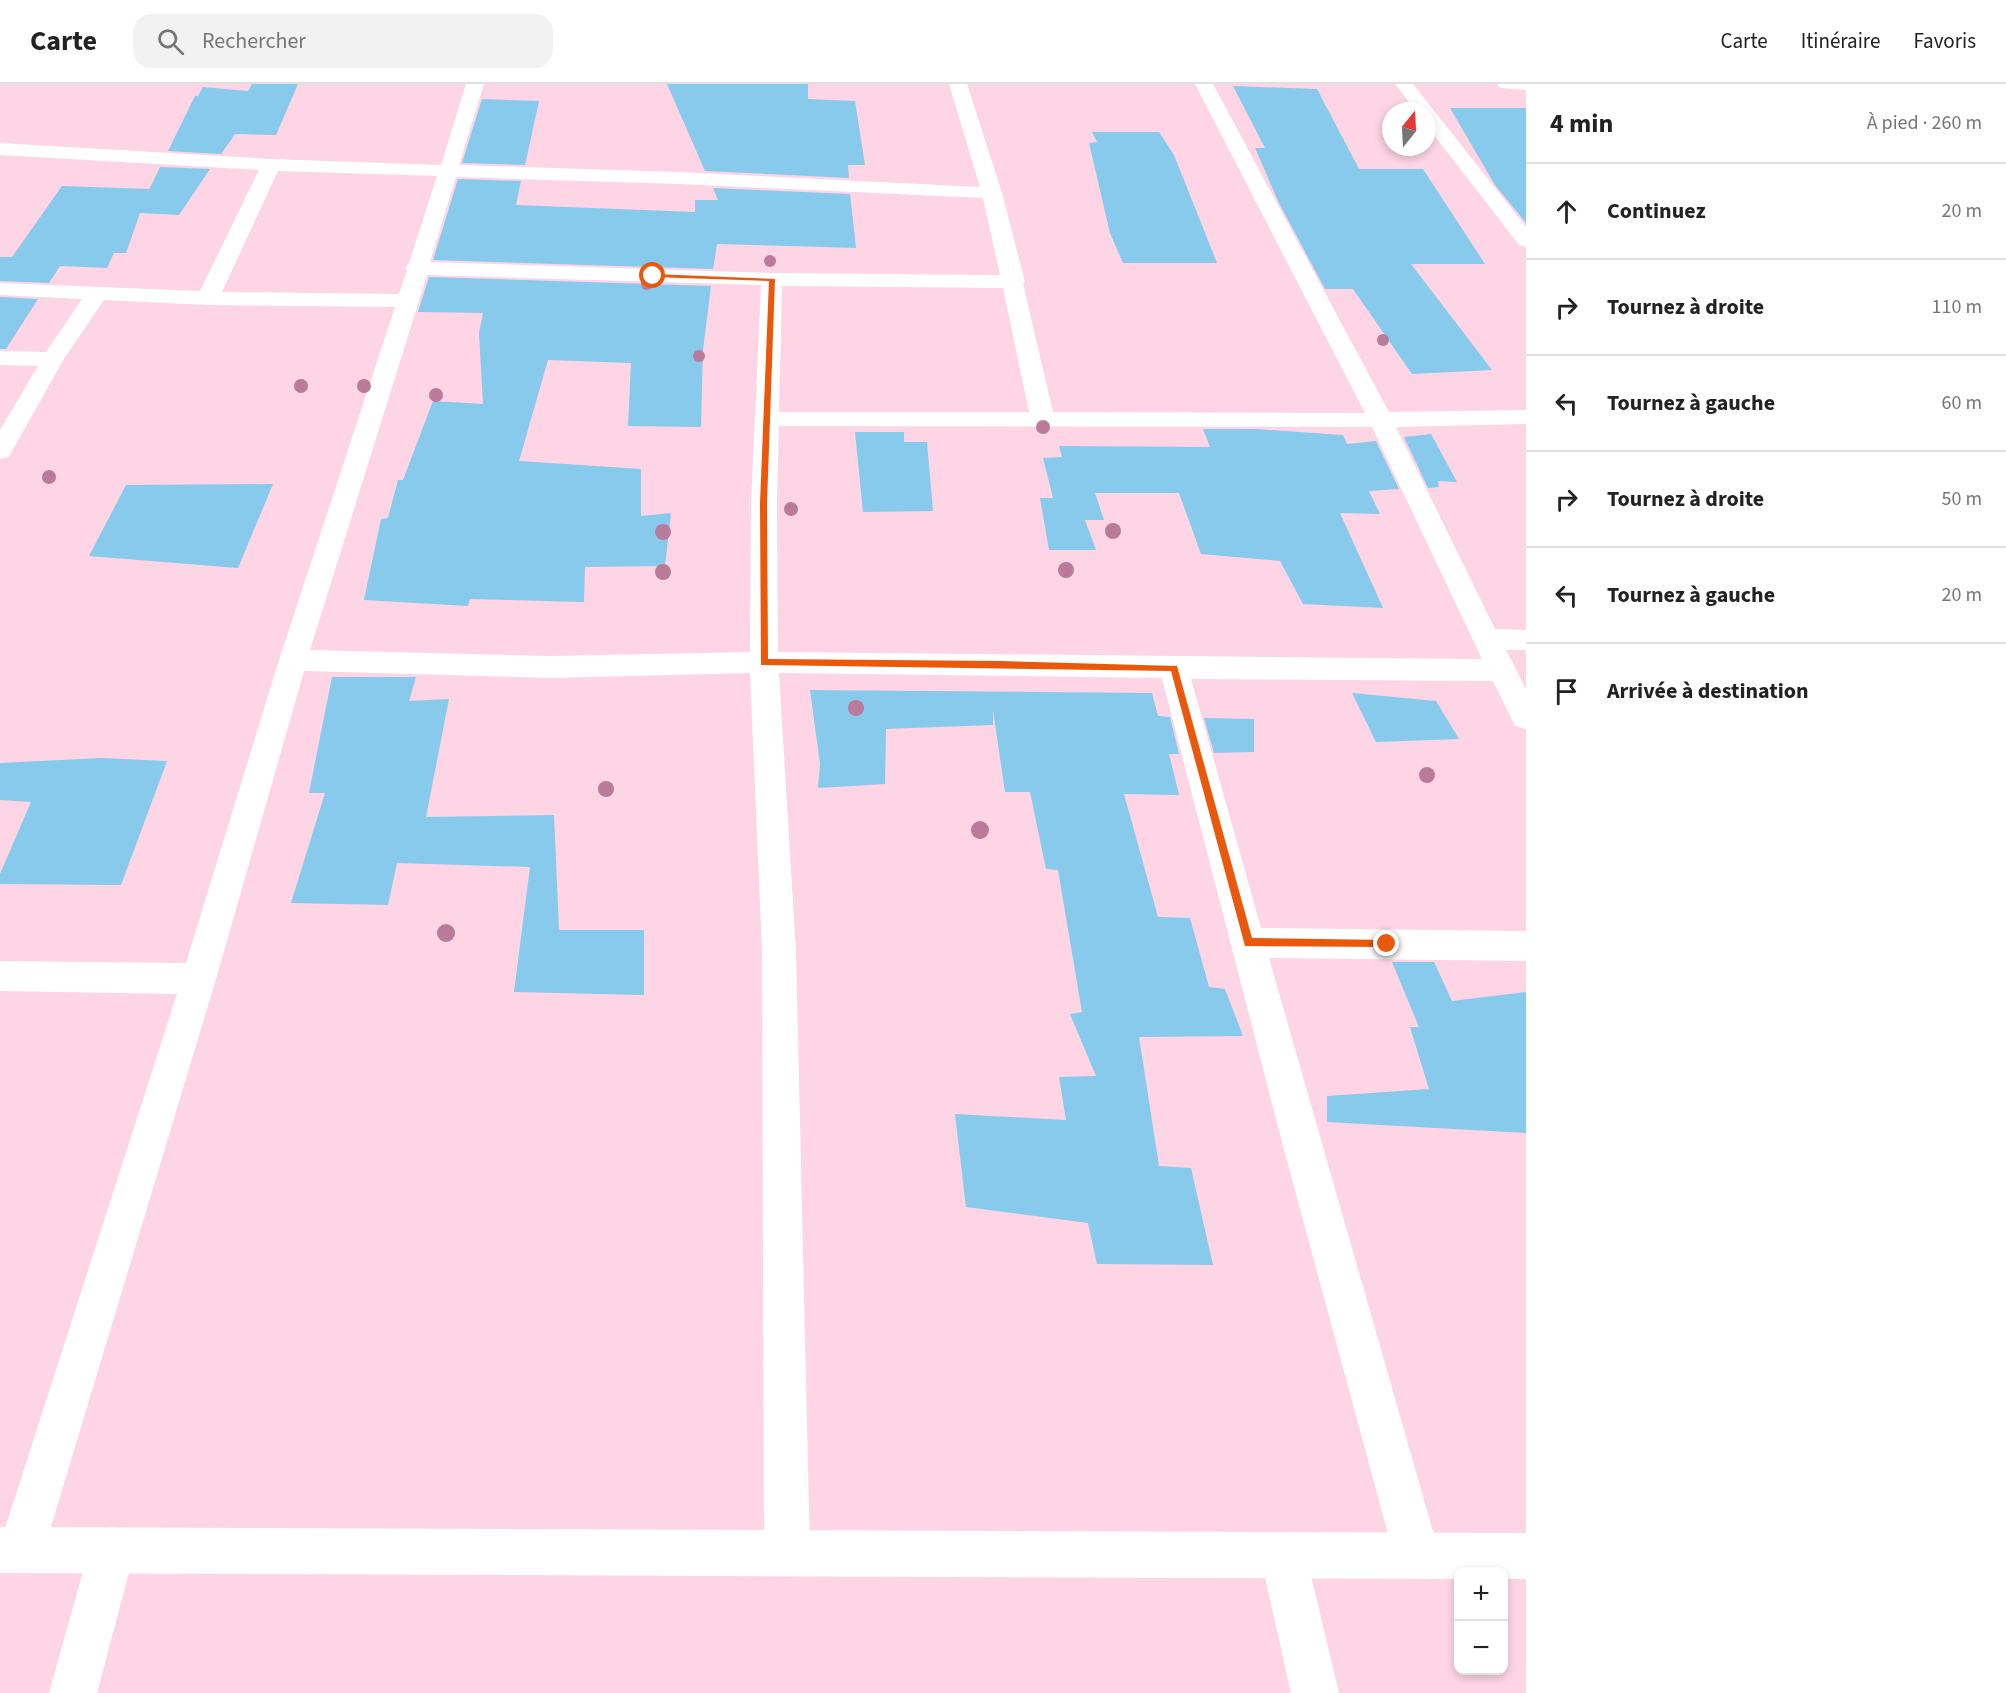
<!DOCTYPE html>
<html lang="fr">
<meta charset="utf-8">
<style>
body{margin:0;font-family:"Source Sans 3",sans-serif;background:#f2f2f2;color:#222}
.controls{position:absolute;right:18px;bottom:18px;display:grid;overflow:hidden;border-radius:12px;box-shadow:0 3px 9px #0003}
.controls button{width:54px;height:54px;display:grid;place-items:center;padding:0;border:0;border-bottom:2px solid #e0e0e0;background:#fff;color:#222;font:30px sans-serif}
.compass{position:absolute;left:1382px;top:18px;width:54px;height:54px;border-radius:50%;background:#fff;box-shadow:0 3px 9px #0003;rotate:18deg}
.stop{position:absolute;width:18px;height:18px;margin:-14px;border:4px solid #ea580c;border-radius:50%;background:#fff}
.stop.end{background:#ea580c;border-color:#fff;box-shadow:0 2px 6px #0008}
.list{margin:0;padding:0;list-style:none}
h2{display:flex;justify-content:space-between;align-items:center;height:78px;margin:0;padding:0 24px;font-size:26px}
h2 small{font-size:20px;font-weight:400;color:#767676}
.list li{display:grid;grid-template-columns:39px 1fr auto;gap:18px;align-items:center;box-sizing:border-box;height:96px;padding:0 24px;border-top:2px solid #e0e0e0}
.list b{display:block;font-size:22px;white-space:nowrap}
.list em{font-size:20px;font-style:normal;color:#767676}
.icon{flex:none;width:33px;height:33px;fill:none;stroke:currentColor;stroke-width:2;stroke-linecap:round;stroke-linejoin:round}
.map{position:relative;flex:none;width:1526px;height:1609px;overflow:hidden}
header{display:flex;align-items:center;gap:36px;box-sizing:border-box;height:84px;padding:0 30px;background:#fff;border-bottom:2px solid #e0e0e0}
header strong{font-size:28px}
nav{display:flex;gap:33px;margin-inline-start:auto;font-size:21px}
.search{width:420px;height:54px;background:#f2f2f2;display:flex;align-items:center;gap:15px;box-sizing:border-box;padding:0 21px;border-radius:18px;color:#767676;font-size:22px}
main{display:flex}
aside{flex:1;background:#fff}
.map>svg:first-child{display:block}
</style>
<header>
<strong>Carte</strong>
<div class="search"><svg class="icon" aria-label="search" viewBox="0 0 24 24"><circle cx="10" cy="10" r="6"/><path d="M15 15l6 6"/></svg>Rechercher</div>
<nav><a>Carte</a><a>Itinéraire</a><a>Favoris</a></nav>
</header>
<main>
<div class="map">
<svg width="1526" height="1609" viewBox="0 0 1526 1609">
<rect width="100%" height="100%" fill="#fdd5e5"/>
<g fill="#87caec">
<polygon points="252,0 298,0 276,51 235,50 221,70 168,67 195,12 198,12 203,3 248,7"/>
<polygon points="667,0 808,0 808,15 855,17 865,81 848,81 849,94 705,87"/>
<polygon points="1233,2 1317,5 1359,85 1423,85 1485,180 1411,180 1492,286 1412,290 1353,205 1325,205 1279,119 1255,64 1265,64"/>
<polygon points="482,15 539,17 525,81 462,79"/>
<polygon points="1450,24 1526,24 1526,139 1495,101"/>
<polygon points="1092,48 1159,48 1174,71 1217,179 1123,179 1110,149 1089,59 1097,58"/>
<polygon points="160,83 210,85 179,131 140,129 126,169 114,169 107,184 60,182 49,199 0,197 0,173 12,173 62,102 149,105 147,110"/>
<polygon points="458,95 521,97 516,121 695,128 695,116 718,116 713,104 850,110 856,164 717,160 713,185 433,176"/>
<polygon points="429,193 711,202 703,266 701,343 628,342 631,279 548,276 519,377 641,385 641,432 671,429 665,482 585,483 584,518 470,515 468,522 364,516 381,435 388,434 398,396 403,396 433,317 483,320 479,249 483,229 418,228"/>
<polygon points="0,213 38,215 6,265 0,265"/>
<polygon points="1203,345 1255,345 1343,351 1347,360 1376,357 1399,405 1369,407 1380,430 1340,429 1383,524 1303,520 1280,477 1201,470 1179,409 1095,409 1104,436 1085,436 1096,466 1049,466 1040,414 1053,414 1043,374 1062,373 1059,362 1210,363"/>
<polygon points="855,348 904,348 904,358 927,358 933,427 863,428"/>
<polygon points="1431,350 1457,398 1438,397 1439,403 1428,404 1404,353"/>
<polygon points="273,400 238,484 89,472 126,401"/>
<polygon points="332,593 416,593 409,617 449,615 426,733 554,731 559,846 644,846 644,911 514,908 530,783 397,779 388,821 291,819 325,709 309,709"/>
<polygon points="810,606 1152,609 1158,632 1170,633 1179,670 1169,670 1179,711 1124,710 1158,833 1190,834 1209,903 1225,905 1243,952 1139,953 1159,1082 1191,1084 1213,1181 1097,1180 1088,1139 966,1123 955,1030 1066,1036 1059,993 1096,992 1070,930 1082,928 1058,786 1046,785 1030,708 1005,708 993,626 993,641 886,645 885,700 818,704 820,680"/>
<polygon points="1352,609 1436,617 1459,655 1376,658"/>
<polygon points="1204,634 1254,635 1254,668 1214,669"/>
<polygon points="101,674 167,677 121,801 0,800 0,790 31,718 0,716 0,679"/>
<polygon points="1392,878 1434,878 1452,917 1526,908 1526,1049 1327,1038 1327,1012 1429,1005 1410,943 1419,943"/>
</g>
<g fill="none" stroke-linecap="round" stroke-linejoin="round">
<g fill="#fff" fill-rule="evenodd">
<path d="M466,0H484L459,81L678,88L980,103L949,0H967L1002,109L1025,198L1023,200L1053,328L1365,329L1195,0H1213L1389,328L1526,326V340L1396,343L1495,545L1526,546V566H1506L1526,605V645L1515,642L1493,597L1191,595L1261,844L1526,847V877L1269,874L1440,1472L1433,1488L1417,1495L1401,1488L1394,1472L1283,1062L1162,594L779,589L796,867L810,1469L803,1485L787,1492L771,1485L764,1469L762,867L750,589L551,594L304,587L216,895L44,1466L37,1482L21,1489L5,1482L0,1470V1460L177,910L0,907V877L186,879L279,576L395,223L208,221L104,216L64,275L12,367L9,373L0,375V346L38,282L0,281V267L46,268L82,215L0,211V199L200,207L259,86L0,71V59L271,75L441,81ZM278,87L437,92L409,179L405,184L407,186L399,210L222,208ZM456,93L678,100L983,114L1000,191L772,189L430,178ZM427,191L761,201L751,419L750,568L551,572L310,566ZM782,202L1003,204L1029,328H779ZM779,342L1372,343L1482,575L778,568L777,419Z"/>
<polygon points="1395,0 1413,0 1526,143 1526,163 1519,161 1427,42 1427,27 1416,27"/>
<polygon points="1497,0 1526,0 1526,6 1500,4"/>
<polygon points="112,1443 128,1450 135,1466 97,1609 49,1609 89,1466 96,1450"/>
<polygon points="1283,1448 1299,1455 1306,1471 1339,1609 1291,1609 1260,1471 1267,1455"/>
</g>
<polygon fill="#fff" fill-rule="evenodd" points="0,1443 1526,1449 1526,1495 1504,1495 1504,1488 1458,1488 1458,1495 0,1489"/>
</g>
<g fill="#b97b99">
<circle cx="770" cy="177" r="6"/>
<circle cx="647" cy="200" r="6"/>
<circle cx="1383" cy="256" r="6"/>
<circle cx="699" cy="272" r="6"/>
<circle cx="301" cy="302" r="7"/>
<circle cx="364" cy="302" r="7"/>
<circle cx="436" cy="311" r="7"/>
<circle cx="1043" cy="343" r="7"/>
<circle cx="49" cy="393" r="7"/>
<circle cx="791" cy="425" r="7"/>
<circle cx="1113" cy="447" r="8"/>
<circle cx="663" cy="448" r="8"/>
<circle cx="1066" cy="486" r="8"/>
<circle cx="663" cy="488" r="8"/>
<circle cx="856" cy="624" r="8"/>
<circle cx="1427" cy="691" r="8"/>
<circle cx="606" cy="705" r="8"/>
<circle cx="980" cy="746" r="9"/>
<circle cx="446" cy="849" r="9"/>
</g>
<polygon fill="#ea580c" points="653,190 775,195 767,419 768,575 1000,577 1177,582 1252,854 1387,856 1391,857 1391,863 1245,862 1171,587 761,581 760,419 769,197 651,193"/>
</svg>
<div class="controls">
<button>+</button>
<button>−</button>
</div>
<svg class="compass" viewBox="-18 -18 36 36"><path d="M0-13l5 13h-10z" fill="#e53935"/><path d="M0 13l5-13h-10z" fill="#767676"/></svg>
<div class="stop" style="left:653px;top:192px"></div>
<div class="stop end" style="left:1387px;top:860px"></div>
</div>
<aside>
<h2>4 min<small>À pied · 260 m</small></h2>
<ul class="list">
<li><svg class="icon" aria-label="ahead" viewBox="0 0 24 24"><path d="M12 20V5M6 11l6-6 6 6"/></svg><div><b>Continuez</b></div><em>20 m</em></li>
<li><svg class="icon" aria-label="right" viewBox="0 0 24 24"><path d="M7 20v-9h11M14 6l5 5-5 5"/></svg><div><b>Tournez à droite</b></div><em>110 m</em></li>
<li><svg class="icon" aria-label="left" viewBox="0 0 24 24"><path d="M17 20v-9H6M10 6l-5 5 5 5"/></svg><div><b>Tournez à gauche</b></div><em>60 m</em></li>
<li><svg class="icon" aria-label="right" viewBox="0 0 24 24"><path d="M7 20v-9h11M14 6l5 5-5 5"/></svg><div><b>Tournez à droite</b></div><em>50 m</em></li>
<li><svg class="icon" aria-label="left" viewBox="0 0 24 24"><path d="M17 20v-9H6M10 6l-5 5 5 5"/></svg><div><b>Tournez à gauche</b></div><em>20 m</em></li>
<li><svg class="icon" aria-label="arrive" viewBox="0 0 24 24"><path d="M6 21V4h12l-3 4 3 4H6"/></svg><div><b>Arrivée à destination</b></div></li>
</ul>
</aside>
</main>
